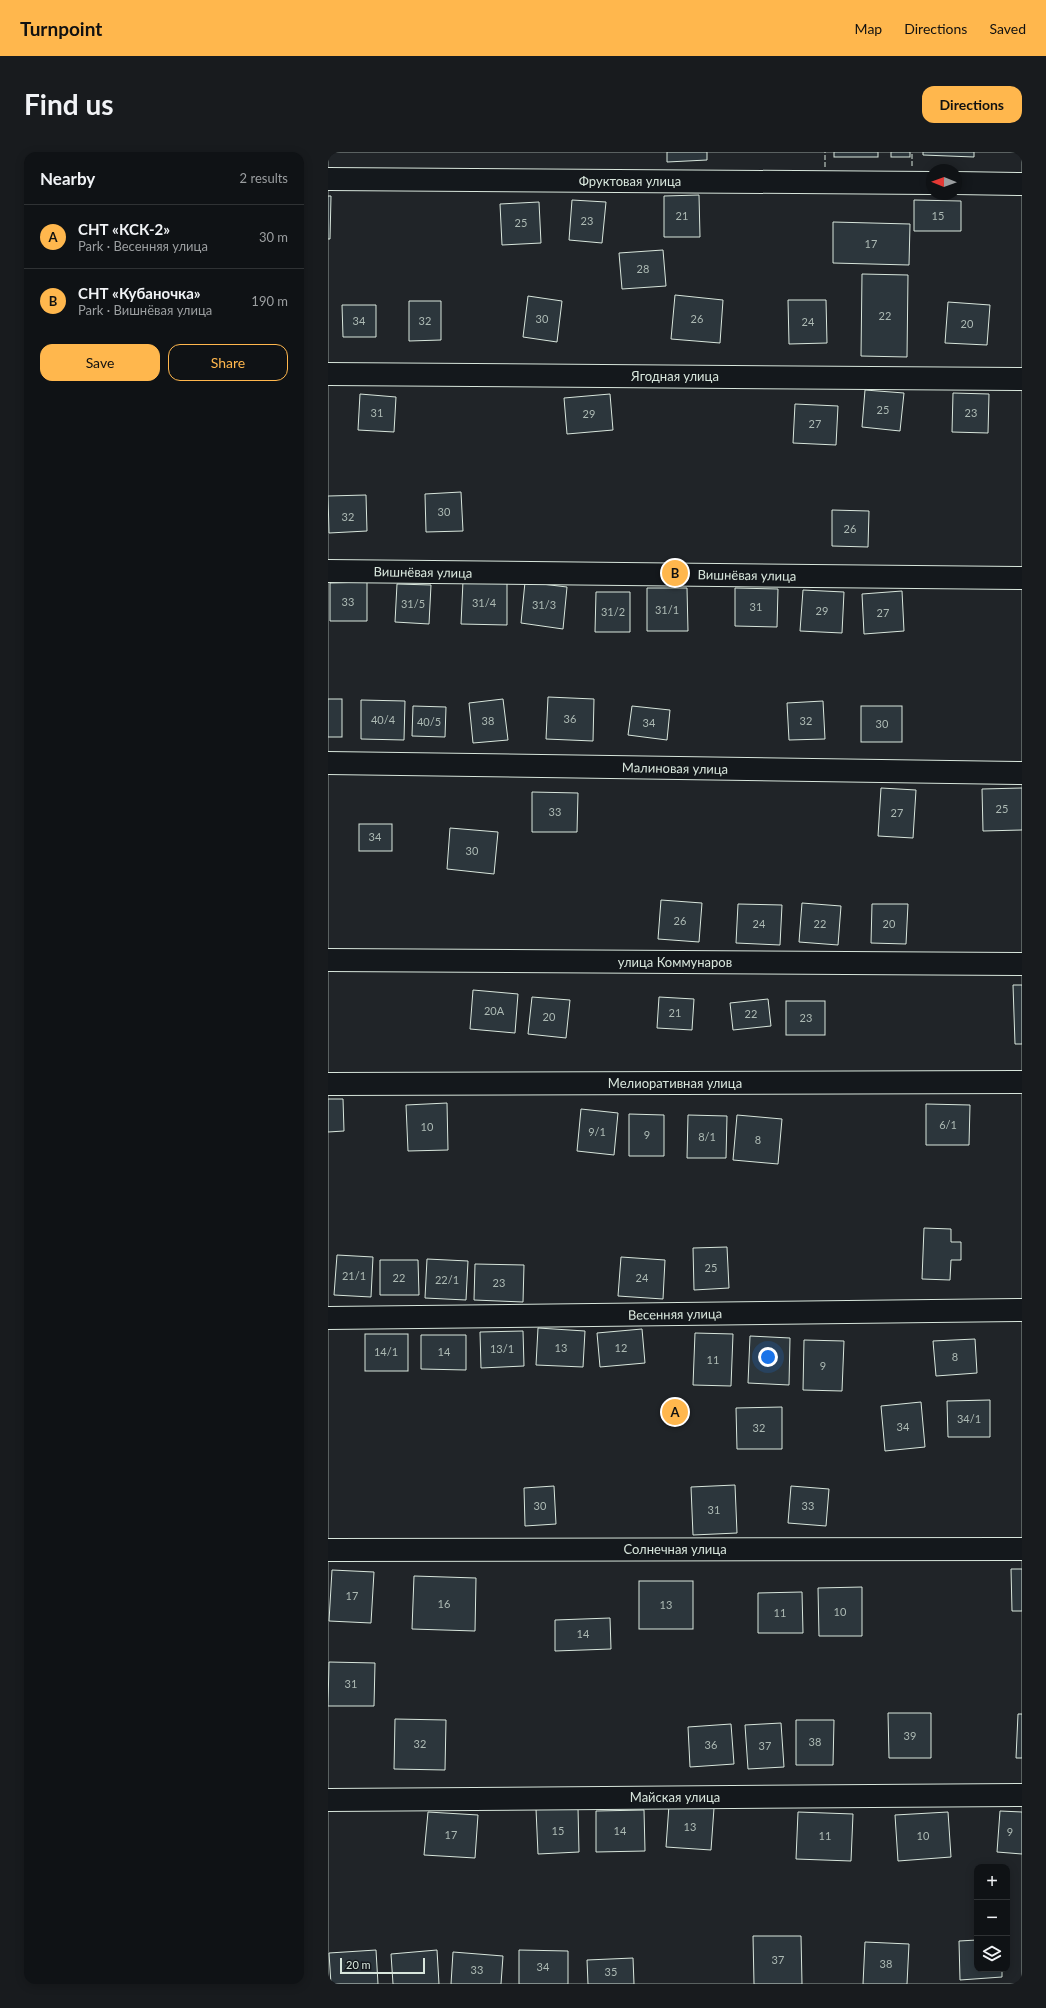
<!DOCTYPE html>
<meta charset="utf-8">
<style>
body{margin:0;font-family:Lato,sans-serif;background:#181b1e;color:#f1f3f6}
.controls{position:absolute;right:12px;bottom:12px;display:grid;overflow:hidden;border-radius:8px;box-shadow:0 2px 10px #0003}
.controls button{width:36px;height:36px;display:grid;place-items:center;padding:0;border:0;border-bottom:1px solid #2f3234;background:#0f1215;color:#f1f3f6;font:20px sans-serif}
.compass{position:absolute;left:598px;top:12px;width:36px;height:36px;border-radius:50%;background:#0f1215;box-shadow:0 2px 10px #0003;rotate:271deg}
.scale{position:absolute;left:12px;bottom:10px;width:85px;box-sizing:border-box;padding-left:4px;border:2px solid #d8e6dc;border-top:0;font-size:11px;line-height:14px;white-space:nowrap;color:#d8e6dc;-webkit-text-stroke:3px #14181c;paint-order:stroke}
.you{position:absolute;left:440px;top:1205px;width:14px;height:14px;margin:-10px;border:3px solid #fff;border-radius:50%;background:#1a73e8;box-shadow:0 0 0 6px #1a73e833}
.badge{display:grid;place-items:center;width:26px;height:26px;border-radius:50%;background:#ffb74d;color:#111;font-size:13px;font-weight:700}
.pin{position:absolute;translate:-50% -50%;border:2px solid #fff;box-shadow:0 1px 4px #0006}
.list{margin:0;padding:0;list-style:none}
h2{display:flex;justify-content:space-between;align-items:center;height:52px;margin:0;padding:0 16px;font-size:17px}
h2 small{font-size:13px;font-weight:400;color:#9b9ea0}
.list li{display:grid;grid-template-columns:26px 1fr auto;gap:12px;align-items:center;box-sizing:border-box;height:64px;padding:0 16px;border-top:1px solid #2f3234}
.list b{display:block;font-size:15px;white-space:nowrap}
.list p{margin:0;font-size:13px;white-space:nowrap;color:#9b9ea0}
.list em{font-size:13px;font-style:normal;color:#9b9ea0}
.actions{display:flex;gap:8px;padding:12px 16px}
.actions a{flex:1;padding:9px 0;border:1px solid #ffb74d;border-radius:12px;text-align:center;font-size:14px;color:#ffb74d}
.actions .main{background:#ffb74d;color:#111}
.icon{flex:none;width:22px;height:22px;fill:none;stroke:currentColor;stroke-width:2;stroke-linecap:round;stroke-linejoin:round}
.map{position:relative;flex:none;width:694px;height:1832px;overflow:hidden;border-radius:12px}
header{display:flex;align-items:center;gap:24px;box-sizing:border-box;height:56px;padding:0 20px;background:#ffb74d;color:#111}
header strong{font-size:19px}
nav{display:flex;gap:22px;margin-inline-start:auto;font-size:14px}
.intro{display:flex;align-items:center;justify-content:space-between;box-sizing:border-box;height:96px;padding:0 24px}
h1{margin:0;font-size:28px}
.button{padding:10px 18px;border-radius:12px;background:#ffb74d;color:#111;font-size:14px;font-weight:700}
main{display:flex;gap:24px;padding:0 24px}
aside{flex:1;background:#0f1215;border-radius:12px;box-shadow:0 2px 10px #0003}
.map>svg:first-child{display:block}
</style>
<header>
<strong>Turnpoint</strong>
<nav><a>Map</a><a>Directions</a><a>Saved</a></nav>
</header>
<div class="intro"><h1>Find us</h1><a class="button">Directions</a></div>
<main>
<aside>
<h2>Nearby<small>2 results</small></h2>
<ul class="list">
<li><span class="badge">A</span><div><b>СНТ «КСК-2»</b><p>Park · Весенняя улица</p></div><em>30 m</em></li>
<li><span class="badge">B</span><div><b>СНТ «Кубаночка»</b><p>Park · Вишнёвая улица</p></div><em>190 m</em></li>
</ul>
<div class="actions"><a class="main">Save</a><a>Share</a></div>
</aside>
<div class="map">
<svg width="694" height="1832" viewBox="0 0 694 1832">
<rect width="100%" height="100%" fill="#14181c"/>
<path fill="#202428" stroke="#939e99" fill-rule="evenodd" d="M0,0H694V1832H0ZM604,18H628V42H604ZM649,1715H679V1817H649Z"/>
<g fill="#2c363c" stroke="#d8e6dc">
<polygon points="339,0 379,0 379,8 339,10"/>
<rect x="506" y="0" width="44" height="5"/>
<rect x="563" y="0" width="19" height="5"/>
<polygon points="595,0 646,0 646,5 595,3"/>
<polygon points="371,43 372,85 336,85 336,44"/>
<polygon points="0,44 3,44 2,87 0,87"/>
<polygon points="244,48 278,50 274,91 241,88"/>
<polygon points="586,48 633,49 633,79 586,79"/>
<polygon points="211,50 213,91 174,93 172,52"/>
<polygon points="505,70 582,72 581,113 505,111"/>
<polygon points="335,98 338,134 294,137 291,101"/>
<polygon points="534,122 580,123 579,205 533,204"/>
<polygon points="347,143 395,148 392,191 343,187"/>
<polygon points="200,144 234,149 229,190 195,185"/>
<polygon points="460,148 498,148 499,191 461,192"/>
<polygon points="81,149 113,149 113,188 81,189"/>
<polygon points="620,150 662,153 659,193 617,191"/>
<polygon points="14,153 48,153 48,185 15,185"/>
<polygon points="537,238 576,241 572,279 534,275"/>
<polygon points="625,241 661,242 660,281 624,280"/>
<polygon points="32,242 68,245 66,280 30,278"/>
<polygon points="282,242 285,278 239,282 236,246"/>
<polygon points="467,252 510,254 508,293 465,291"/>
<polygon points="133,340 135,379 98,380 97,342"/>
<polygon points="38,343 39,379 1,381 0,344"/>
<polygon points="504,358 541,359 540,395 504,394"/>
<polygon points="135,429 179,430 179,473 133,472"/>
<polygon points="39,430 39,469 2,469 2,431"/>
<polygon points="197,430 239,435 235,477 193,471"/>
<polygon points="69,432 103,433 101,472 67,470"/>
<polygon points="319,436 359,436 360,479 319,479"/>
<polygon points="407,436 450,437 449,475 407,474"/>
<polygon points="475,438 516,440 514,481 472,479"/>
<polygon points="574,439 576,479 536,482 534,442"/>
<polygon points="268,440 302,440 302,480 267,480"/>
<polygon points="220,545 266,547 265,589 218,587"/>
<rect x="0" y="547" width="14" height="38"/>
<polygon points="175,547 180,588 145,591 141,551"/>
<polygon points="33,548 77,549 76,588 33,587"/>
<polygon points="495,549 497,587 461,588 459,551"/>
<polygon points="85,554 118,555 117,585 84,584"/>
<polygon points="304,554 342,558 339,588 300,583"/>
<rect x="533" y="554" width="41" height="36"/>
<polygon points="553,636 588,638 585,686 550,684"/>
<polygon points="694,636 694,678 655,679 654,637"/>
<polygon points="204,640 250,641 249,680 204,680"/>
<rect x="31" y="672" width="33" height="27"/>
<polygon points="122,676 170,680 166,722 119,717"/>
<polygon points="333,748 374,751 371,790 330,787"/>
<polygon points="474,751 513,754 510,793 471,790"/>
<polygon points="410,752 454,753 452,793 408,791"/>
<polygon points="544,752 580,752 578,792 543,791"/>
<polygon points="685,833 694,833 694,892 687,892"/>
<polygon points="145,838 190,842 187,881 142,877"/>
<polygon points="204,845 242,848 238,886 200,882"/>
<polygon points="331,845 366,847 364,878 329,876"/>
<polygon points="440,847 443,874 405,878 402,851"/>
<rect x="458" y="849" width="39" height="34"/>
<polygon points="0,947 15,947 16,979 0,980"/>
<polygon points="119,951 120,998 80,999 78,953"/>
<polygon points="598,952 642,953 641,993 598,993"/>
<polygon points="253,957 290,961 286,1003 249,999"/>
<polygon points="301,962 336,963 336,1004 301,1004"/>
<polygon points="360,963 399,964 398,1006 359,1006"/>
<polygon points="409,963 454,967 450,1012 405,1008"/>
<polygon points="596,1076 623,1077 623,1090 633,1090 633,1108 623,1108 622,1128 594,1127"/>
<polygon points="399,1095 401,1136 366,1138 365,1096"/>
<polygon points="9,1103 45,1105 43,1145 6,1143"/>
<polygon points="293,1105 337,1108 335,1147 290,1144"/>
<polygon points="99,1107 140,1109 138,1148 97,1146"/>
<polygon points="52,1108 90,1108 91,1143 52,1143"/>
<polygon points="147,1112 196,1113 195,1150 146,1148"/>
<polygon points="210,1176 257,1179 255,1215 208,1213"/>
<polygon points="314,1177 317,1211 272,1215 269,1181"/>
<polygon points="195,1179 196,1214 153,1216 152,1180"/>
<polygon points="367,1181 405,1182 403,1234 365,1233"/>
<rect x="37" y="1182" width="43" height="37"/>
<polygon points="93,1183 138,1183 138,1218 93,1217"/>
<polygon points="422,1184 462,1186 461,1233 420,1231"/>
<polygon points="647,1187 649,1221 608,1224 605,1189"/>
<polygon points="476,1188 516,1189 514,1239 475,1238"/>
<polygon points="662,1248 662,1285 620,1285 619,1249"/>
<polygon points="593,1250 597,1295 557,1299 553,1254"/>
<polygon points="454,1255 454,1297 409,1297 408,1256"/>
<polygon points="407,1333 409,1381 365,1383 363,1335"/>
<polygon points="226,1334 228,1372 197,1374 196,1336"/>
<polygon points="463,1334 501,1337 498,1374 460,1371"/>
<polygon points="683,1417 694,1417 694,1459 684,1459"/>
<polygon points="4,1418 46,1420 43,1471 1,1469"/>
<polygon points="86,1424 148,1426 147,1479 84,1477"/>
<rect x="311" y="1429" width="54" height="48"/>
<polygon points="534,1435 534,1484 491,1484 490,1436"/>
<polygon points="474,1440 475,1481 430,1481 430,1441"/>
<polygon points="282,1466 283,1497 227,1499 227,1468"/>
<polygon points="1,1510 47,1511 46,1554 0,1554"/>
<polygon points="560,1561 603,1561 603,1606 561,1606"/>
<polygon points="690,1562 694,1562 694,1606 688,1606"/>
<polygon points="67,1567 118,1568 117,1618 66,1617"/>
<polygon points="468,1568 506,1568 505,1613 468,1613"/>
<polygon points="453,1571 456,1615 420,1617 417,1573"/>
<polygon points="403,1572 406,1612 362,1615 360,1575"/>
<polygon points="341,1653 386,1656 383,1698 338,1695"/>
<polygon points="250,1656 251,1700 210,1702 208,1657"/>
<polygon points="316,1658 317,1699 268,1700 268,1659"/>
<polygon points="672,1659 694,1660 694,1702 669,1700"/>
<polygon points="100,1660 150,1663 147,1706 96,1703"/>
<polygon points="470,1660 525,1662 523,1709 468,1707"/>
<polygon points="620,1660 623,1705 570,1709 567,1663"/>
<polygon points="425,1784 473,1784 474,1832 426,1832"/>
<polygon points="649,1788 649,1817 674,1817 674,1825 632,1828 631,1789"/>
<polygon points="537,1790 581,1792 579,1832 535,1832"/>
<polygon points="48,1798 50,1832 3,1832 1,1801"/>
<polygon points="109,1798 111,1832 65,1832 63,1802"/>
<polygon points="191,1798 240,1799 240,1832 191,1832"/>
<polygon points="125,1800 175,1804 173,1832 123,1832"/>
<polygon points="305,1806 306,1832 260,1832 259,1808"/>
</g>
<g fill="none" stroke-linecap="round" stroke-linejoin="round">
<g stroke="#d8e6dc" stroke-width="24">
<g id="minor">
<polyline points="0,27 604,31"/>
<polyline points="628,31 694,32"/>
<polyline points="0,222 694,227"/>
<polyline points="0,419 694,426"/>
<polyline points="0,611 694,621"/>
<polyline points="0,808 694,812"/>
<polyline points="0,932 694,930"/>
<polyline points="0,1166 694,1158"/>
<polyline points="0,1398 694,1397"/>
<polyline points="0,1648 694,1643"/>
</g>
</g>
<use href="#minor" stroke="#14181c" stroke-width="22"/>
<g stroke="#d8e6dc" stroke-width="1" stroke-dasharray="5 2" stroke-linecap="butt">
<polyline points="584,14 584,0"/>
<polyline points="497,15 497,0"/>
</g>
</g>
<g text-anchor="middle" stroke-width="3" stroke-linejoin="round" paint-order="stroke">
<g font-size="11" fill="#adbab4">
<text x="354" y="68">21</text>
<text x="610" y="68">15</text>
<text x="259" y="73">23</text>
<text x="193" y="75">25</text>
<text x="543" y="96">17</text>
<text x="315" y="121">28</text>
<text x="557" y="168">22</text>
<text x="214" y="171">30</text>
<text x="369" y="171">26</text>
<text x="31" y="173">34</text>
<text x="97" y="173">32</text>
<text x="480" y="174">24</text>
<text x="639" y="176">20</text>
<text x="555" y="262">25</text>
<text x="49" y="265">31</text>
<text x="643" y="265">23</text>
<text x="261" y="266">29</text>
<text x="487" y="276">27</text>
<text x="116" y="364">30</text>
<text x="20" y="369">32</text>
<text x="522" y="381">26</text>
<text x="20" y="454">33</text>
<text x="156" y="455">31/4</text>
<text x="85" y="456">31/5</text>
<text x="216" y="457">31/3</text>
<text x="428" y="459">31</text>
<text x="339" y="462">31/1</text>
<text x="494" y="463">29</text>
<text x="285" y="464">31/2</text>
<text x="555" y="465">27</text>
<text x="242" y="571">36</text>
<text x="55" y="572">40/4</text>
<text x="160" y="573">38</text>
<text x="478" y="573">32</text>
<text x="101" y="574">40/5</text>
<text x="321" y="575">34</text>
<text x="554" y="576">30</text>
<text x="674" y="661">25</text>
<text x="227" y="664">33</text>
<text x="569" y="665">27</text>
<text x="47" y="689">34</text>
<text x="144" y="703">30</text>
<text x="352" y="773">26</text>
<text x="431" y="776">24</text>
<text x="492" y="776">22</text>
<text x="561" y="776">20</text>
<text x="166" y="863">20А</text>
<text x="347" y="865">21</text>
<text x="423" y="866">22</text>
<text x="221" y="869">20</text>
<text x="478" y="870">23</text>
<text x="620" y="977">6/1</text>
<text x="99" y="979">10</text>
<text x="269" y="984">9/1</text>
<text x="319" y="987">9</text>
<text x="379" y="989">8/1</text>
<text x="430" y="992">8</text>
<text x="383" y="1120">25</text>
<text x="26" y="1128">21/1</text>
<text x="71" y="1130">22</text>
<text x="314" y="1130">24</text>
<text x="119" y="1132">22/1</text>
<text x="171" y="1135">23</text>
<text x="233" y="1200">13</text>
<text x="293" y="1200">12</text>
<text x="174" y="1201">13/1</text>
<text x="58" y="1204">14/1</text>
<text x="116" y="1204">14</text>
<text x="627" y="1209">8</text>
<text x="385" y="1212">11</text>
<text x="495" y="1218">9</text>
<text x="641" y="1271">34/1</text>
<text x="575" y="1279">34</text>
<text x="431" y="1280">32</text>
<text x="212" y="1358">30</text>
<text x="480" y="1358">33</text>
<text x="386" y="1362">31</text>
<text x="24" y="1448">17</text>
<text x="116" y="1456">16</text>
<text x="338" y="1457">13</text>
<text x="512" y="1464">10</text>
<text x="452" y="1465">11</text>
<text x="255" y="1486">14</text>
<text x="23" y="1536">31</text>
<text x="582" y="1588">39</text>
<text x="487" y="1594">38</text>
<text x="92" y="1596">32</text>
<text x="383" y="1597">36</text>
<text x="437" y="1598">37</text>
<text x="362" y="1679">13</text>
<text x="230" y="1683">15</text>
<text x="292" y="1683">14</text>
<text x="682" y="1684">9</text>
<text x="123" y="1687">17</text>
<text x="497" y="1688">11</text>
<text x="595" y="1688">10</text>
<text x="450" y="1812">37</text>
<text x="558" y="1816">38</text>
<text x="215" y="1819">34</text>
<text x="149" y="1822">33</text>
<text x="283" y="1824">35</text>
</g>
<g font-size="13" fill="#d8e6dc" stroke="#14181c">
<text x="302" y="34">Фруктовая улица</text>
<text x="347" y="229">Ягодная улица</text>
<text transform="translate(95 420) rotate(1)" y="5">Вишнёвая улица</text>
<text transform="translate(419 423) rotate(1)" y="5">Вишнёвая улица</text>
<text transform="translate(347 616) rotate(1)" y="5">Малиновая улица</text>
<text x="347" y="815">улица Коммунаров</text>
<text x="347" y="936">Мелиоративная улица</text>
<text transform="translate(347 1162) rotate(-1)" y="5">Весенняя улица</text>
<text x="347" y="1402">Солнечная улица</text>
<text x="347" y="1650">Майская улица</text>
</g>
</g>
</svg>
<div class="controls">
<button>+</button>
<button>−</button>
<button><svg class="icon" aria-label="layers" viewBox="0 0 24 24"><path d="M12 4l9 5-9 5-9-5zM3 14l9 5 9-5"/></svg></button>
</div>
<svg class="compass" viewBox="-18 -18 36 36"><path d="M0-13l5 13h-10z" fill="#e53935"/><path d="M0 13l5-13h-10z" fill="#9b9ea0"/></svg>
<div class="scale">20 m</div>
<div class="you"></div>
<div class="pin badge" style="left:347px;top:1260px">A</div>
<div class="pin badge" style="left:347px;top:421px">B</div>
</div>
</main>
